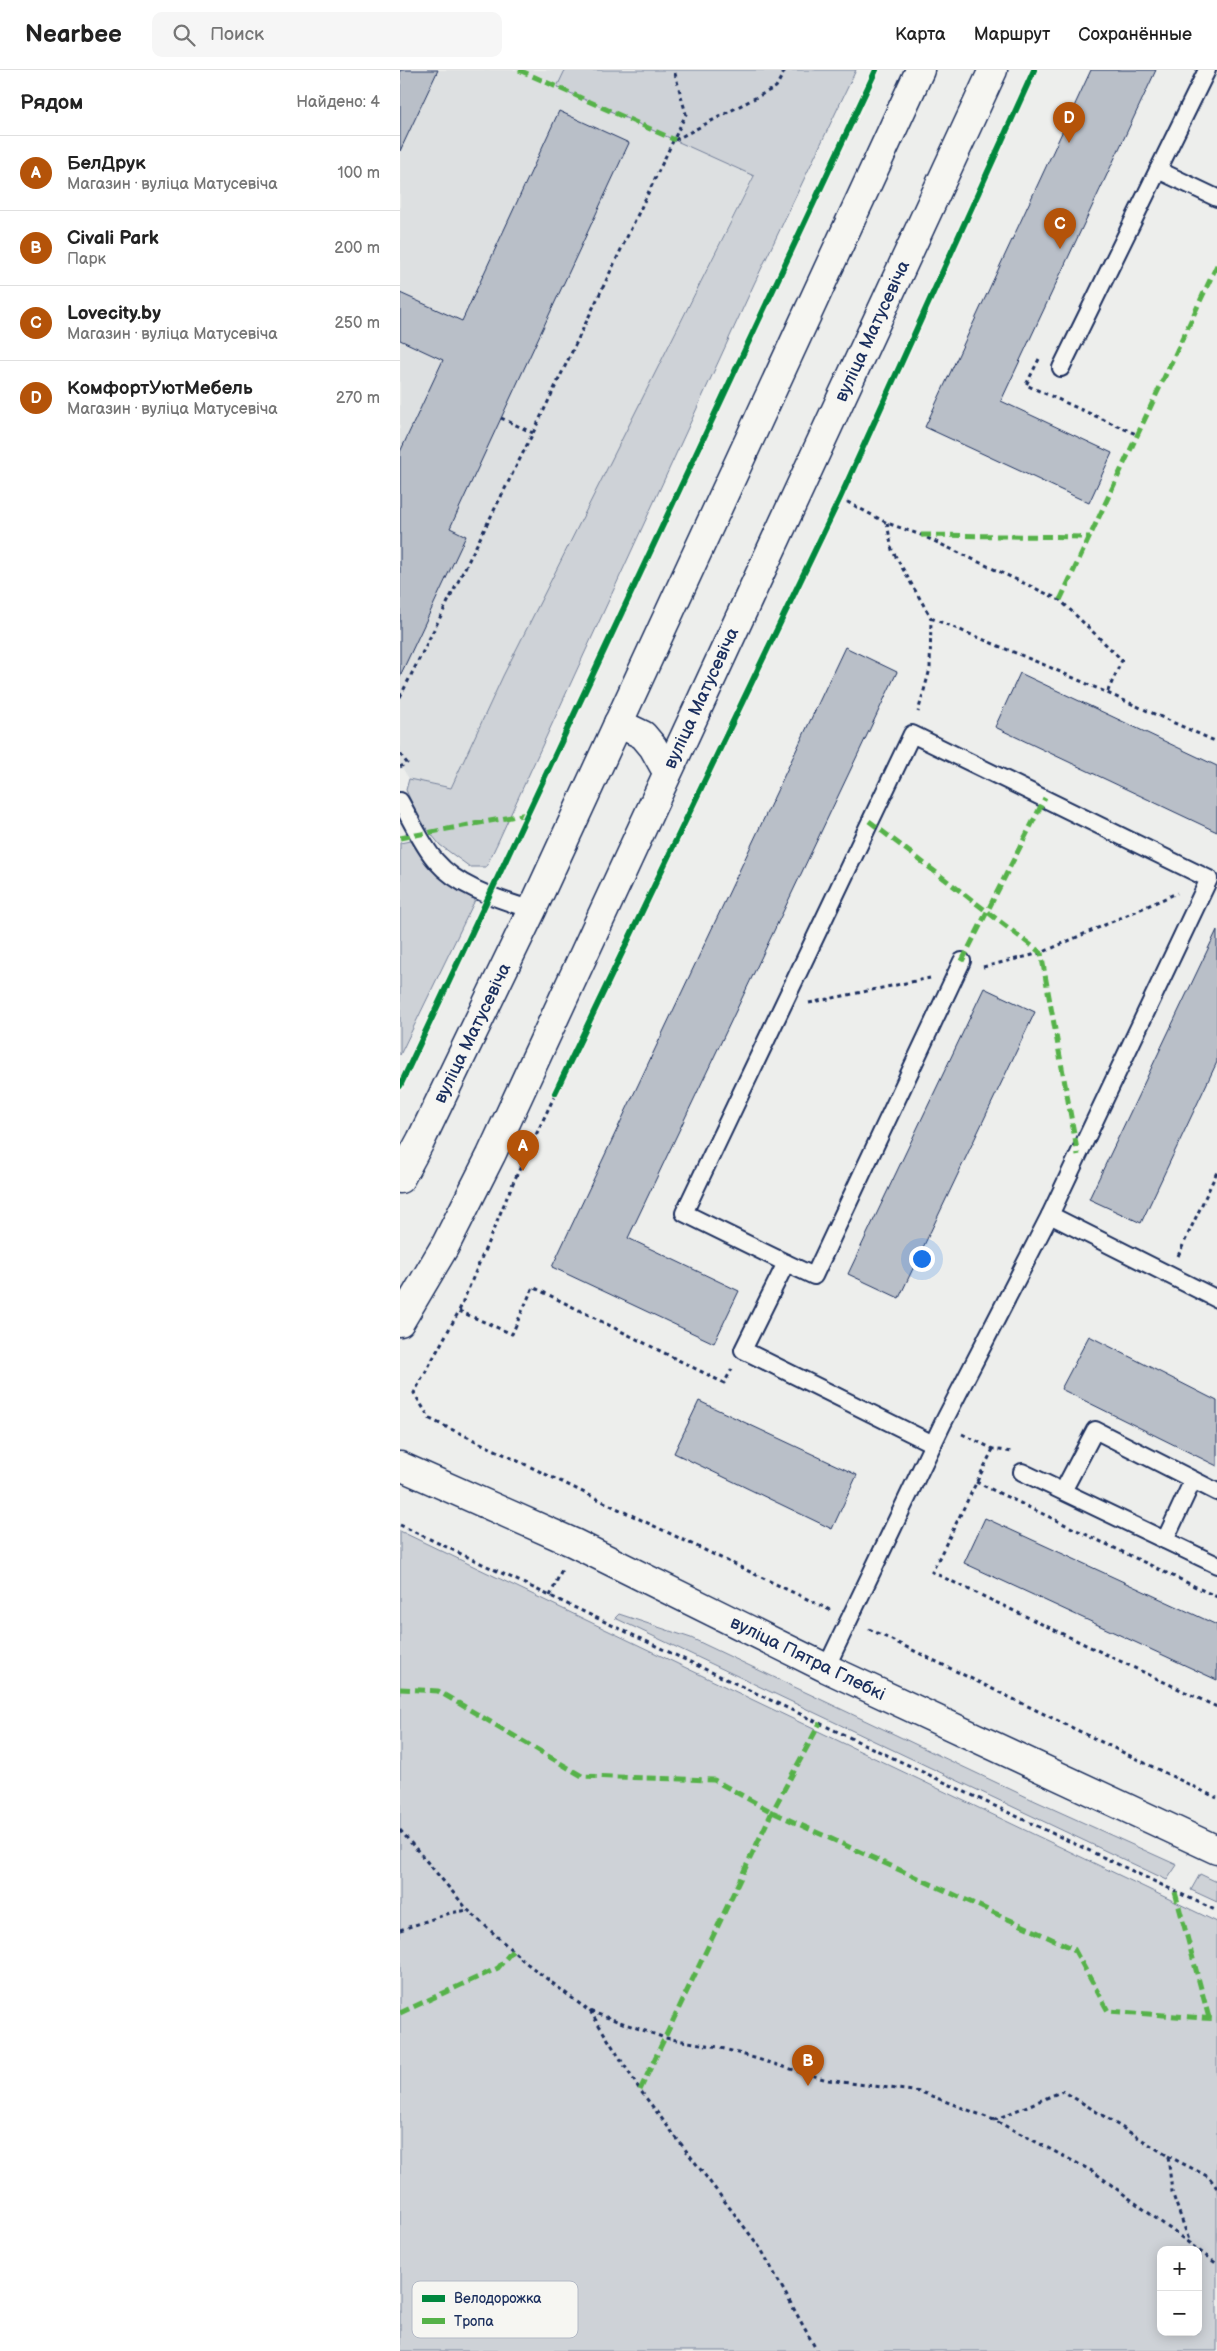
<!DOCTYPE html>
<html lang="ru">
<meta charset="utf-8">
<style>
body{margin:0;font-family:"Balsamiq Sans",sans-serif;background:#f6f6f6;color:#222}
.controls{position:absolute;right:15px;bottom:15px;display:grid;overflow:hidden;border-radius:10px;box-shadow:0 2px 12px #0003}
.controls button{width:45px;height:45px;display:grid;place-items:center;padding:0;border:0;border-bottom:1px solid #e0e0e0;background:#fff;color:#222;font:25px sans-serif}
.you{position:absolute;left:521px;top:1188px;width:18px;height:18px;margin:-12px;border:4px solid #fff;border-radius:50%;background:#1a73e8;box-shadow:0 0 0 8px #1a73e833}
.badge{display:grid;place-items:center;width:32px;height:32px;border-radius:50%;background:#b45309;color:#fff;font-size:16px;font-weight:700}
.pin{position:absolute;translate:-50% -41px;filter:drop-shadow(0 1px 2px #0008)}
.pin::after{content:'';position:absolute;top:26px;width:18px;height:15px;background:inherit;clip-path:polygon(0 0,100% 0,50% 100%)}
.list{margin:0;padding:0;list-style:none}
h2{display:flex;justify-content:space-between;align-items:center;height:65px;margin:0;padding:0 20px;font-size:21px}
h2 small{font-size:16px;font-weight:400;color:#767676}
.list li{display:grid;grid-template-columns:32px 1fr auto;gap:15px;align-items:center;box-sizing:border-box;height:75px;padding:0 20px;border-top:1px solid #e0e0e0}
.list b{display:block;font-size:19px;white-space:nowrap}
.list p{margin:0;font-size:16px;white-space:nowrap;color:#767676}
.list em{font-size:16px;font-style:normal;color:#767676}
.icon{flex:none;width:28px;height:28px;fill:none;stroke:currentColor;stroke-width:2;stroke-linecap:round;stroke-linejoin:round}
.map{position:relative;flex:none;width:817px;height:2281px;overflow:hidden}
header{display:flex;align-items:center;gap:30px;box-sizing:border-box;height:70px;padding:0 25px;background:#fff;border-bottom:1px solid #e0e0e0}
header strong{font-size:24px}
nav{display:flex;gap:28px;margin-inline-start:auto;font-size:18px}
.search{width:350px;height:45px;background:#f6f6f6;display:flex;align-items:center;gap:12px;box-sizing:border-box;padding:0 18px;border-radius:10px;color:#767676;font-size:19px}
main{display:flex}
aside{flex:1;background:#fff}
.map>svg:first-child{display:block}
</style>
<header>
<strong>Nearbee</strong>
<div class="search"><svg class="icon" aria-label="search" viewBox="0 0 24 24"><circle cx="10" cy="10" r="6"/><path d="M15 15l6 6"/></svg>Поиск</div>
<nav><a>Карта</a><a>Маршрут</a><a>Сохранённые</a></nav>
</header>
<main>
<aside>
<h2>Рядом<small>Найдено: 4</small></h2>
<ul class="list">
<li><span class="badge">A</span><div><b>БелДрук</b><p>Магазин · вуліца Матусевіча</p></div><em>100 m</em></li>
<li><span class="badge">B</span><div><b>Civali Park</b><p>Парк</p></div><em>200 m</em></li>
<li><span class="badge">C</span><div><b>Lovecity.by</b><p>Магазин · вуліца Матусевіча</p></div><em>250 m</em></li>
<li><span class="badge">D</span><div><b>КомфортУютМебель</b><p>Магазин · вуліца Матусевіча</p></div><em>270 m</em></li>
</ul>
</aside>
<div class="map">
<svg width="817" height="2281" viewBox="0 0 817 2281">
<rect width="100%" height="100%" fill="#edeeec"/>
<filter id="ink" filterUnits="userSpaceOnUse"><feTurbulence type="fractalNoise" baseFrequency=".02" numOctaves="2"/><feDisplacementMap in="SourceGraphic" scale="10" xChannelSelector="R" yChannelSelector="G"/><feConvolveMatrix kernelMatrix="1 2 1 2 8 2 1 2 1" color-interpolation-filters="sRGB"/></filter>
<g filter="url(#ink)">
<polygon fill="#dde0e1" points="0,0 405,0 51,718 9,709 0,694"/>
<g fill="#ced2d7" stroke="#74809a" fill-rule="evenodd">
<polygon points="165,0 456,0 354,214 97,774 86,797 70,797 40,775 19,749 6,720 9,709 51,718 103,606 354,106 157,17"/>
<polygon points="15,770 29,797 64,823 76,828 0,985 0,773"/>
<path d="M0,1461L817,1852V2281H0ZM761,2180H798V2262H761Z"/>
<polygon points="219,1544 291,1568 631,1729 777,1795 767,1810 215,1548"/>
<polygon points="800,1804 817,1812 817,1832 791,1820"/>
</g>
<g fill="#b9bfc8" stroke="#1b2f5e">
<polygon points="0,0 38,0 0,81"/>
<polygon points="691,0 756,0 601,331 712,383 689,433 525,357"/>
<polygon points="159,41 229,73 50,458 66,466 0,606 0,382 43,290 0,270 0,223 62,251"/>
<polygon points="445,577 497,602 228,1168 339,1221 314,1273 152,1197"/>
<polygon points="620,603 817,696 817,762 595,657"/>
<polygon points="817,860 817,992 741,1153 689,1129"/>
<polygon points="584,918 635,942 499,1228 448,1204"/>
<polygon points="689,1266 817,1331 817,1396 661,1319"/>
<polygon points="299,1331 457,1405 432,1459 274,1383"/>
<polygon points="585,1448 817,1555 817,1610 564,1493"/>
</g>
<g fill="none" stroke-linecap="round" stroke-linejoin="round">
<g stroke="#1b2f5e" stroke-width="20">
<g id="service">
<polyline points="758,100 817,128"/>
<polyline points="661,298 807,0"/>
<path d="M0,731C10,748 23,777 36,791C59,818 99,829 132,840"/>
<polyline points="650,1145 817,1229"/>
<polyline points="386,1193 284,1143 512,664 809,809 650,1145 543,1353 426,1598"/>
<polyline points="533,1374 343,1280 386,1193 414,1206 562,891"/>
<polyline points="622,1402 817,1495"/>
<polyline points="663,1421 695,1360 817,1422"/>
<polyline points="765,1470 793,1410"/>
</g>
</g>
<g stroke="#1b2f5e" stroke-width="31">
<g id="secondary">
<polyline points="218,653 243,665 253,677 267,702"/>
<polyline points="0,1109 21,1070 132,840 520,0"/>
<polyline points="0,1252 45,1176 91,1085 593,0"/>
<polyline points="0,1396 174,1473 426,1598 817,1780"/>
</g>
</g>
<g stroke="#1b2f5e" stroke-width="3" stroke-dasharray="4 4" stroke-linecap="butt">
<polyline points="275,70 376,17 385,0"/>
<polyline points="639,289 626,315 738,365"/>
<polyline points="101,348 133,363"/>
<polyline points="440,428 487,453 521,465 660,530 722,590 707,623"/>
<polyline points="487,453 492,480 531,548 530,599 518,642"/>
<polyline points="531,548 647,596 817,672"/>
<polyline points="0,627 133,363 286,44 274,0"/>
<polyline points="0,684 7,693 0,697"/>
<polyline points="98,805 476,0"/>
<polyline points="583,897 641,883 777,823"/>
<polyline points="409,933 530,908"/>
<polyline points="0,1016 79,845"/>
<polyline points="778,1186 817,1102"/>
<polyline points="59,1241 112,1264 133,1217 324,1313 332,1299"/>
<polyline points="562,1364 593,1379 612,1382"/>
<polyline points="593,1379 532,1502 817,1637"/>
<polyline points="576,1412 817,1527"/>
<polyline points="0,1455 817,1841"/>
<polyline points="150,1526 163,1497"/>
<polyline points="430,1540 30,1349 14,1323 59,1241 113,1113 440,428 634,0"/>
<polyline points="469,1559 817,1728"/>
<polyline points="0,1760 68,1840 125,1892 189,1941 265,1968 318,1977 427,2010 521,2022 594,2050 694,2102 817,2194"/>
<polyline points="0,1860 50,1843 68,1840"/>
<polyline points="190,1941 240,2020 361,2179 417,2281"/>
<polyline points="594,2050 663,2021 768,2086 772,2122 790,2173"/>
<polyline points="768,2086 809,2107 817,2118"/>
</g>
<use href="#service" stroke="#f6f6f2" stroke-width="16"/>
<use href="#secondary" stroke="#f6f6f2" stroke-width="28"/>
<g stroke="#55b248" stroke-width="5" stroke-dasharray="10 5" stroke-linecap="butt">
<polyline points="119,0 275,70"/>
<polyline points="521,465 690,467"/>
<polyline points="660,530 817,195"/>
<polyline points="469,751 641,883 678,1085"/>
<polyline points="0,768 127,744"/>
<polyline points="562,891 645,728"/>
<polyline points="0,1619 38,1621 182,1706 314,1710 372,1742 674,1879 708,1941 817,1949"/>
<polyline points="775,1822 809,1948"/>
<polyline points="0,1943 98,1898 113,1880"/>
<polyline points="240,2020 372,1742 420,1653"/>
</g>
<g stroke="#f6f6f2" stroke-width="9">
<g id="cycleway">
<polyline points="0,1016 476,0"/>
<polyline points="155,1023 440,428 634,0"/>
</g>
</g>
<use href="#cycleway" stroke="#00873e" stroke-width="6"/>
</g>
</g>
<g text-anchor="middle" stroke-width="4" stroke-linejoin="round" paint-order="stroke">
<g font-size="18" fill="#1b2f5e" stroke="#f6f6f2">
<text transform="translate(472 261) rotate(-65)" y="6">вуліца Матусевіча</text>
<text transform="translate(301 628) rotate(-65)" y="6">вуліца Матусевіча</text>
<text transform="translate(72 963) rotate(-64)" y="6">вуліца Матусевіча</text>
<text transform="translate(408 1588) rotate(26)" y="6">вуліца Пятра Глебкі</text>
</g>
</g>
<rect x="12" y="2211" width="166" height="57" rx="8" fill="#f6f6f2" stroke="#b4bac6" stroke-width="1"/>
<rect x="22" y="2225" width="23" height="7" fill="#00873e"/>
<rect x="22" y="2248" width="23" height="6" fill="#55b248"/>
<g font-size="14" fill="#1b2f5e">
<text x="54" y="2233">Велодорожка</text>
<text x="54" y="2256">Тропа</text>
</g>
</svg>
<div class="controls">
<button>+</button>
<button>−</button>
</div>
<div class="you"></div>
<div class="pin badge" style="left:123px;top:1101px">A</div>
<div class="pin badge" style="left:408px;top:2016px">B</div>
<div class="pin badge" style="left:660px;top:179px">C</div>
<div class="pin badge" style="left:669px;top:73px">D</div>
</div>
</main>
